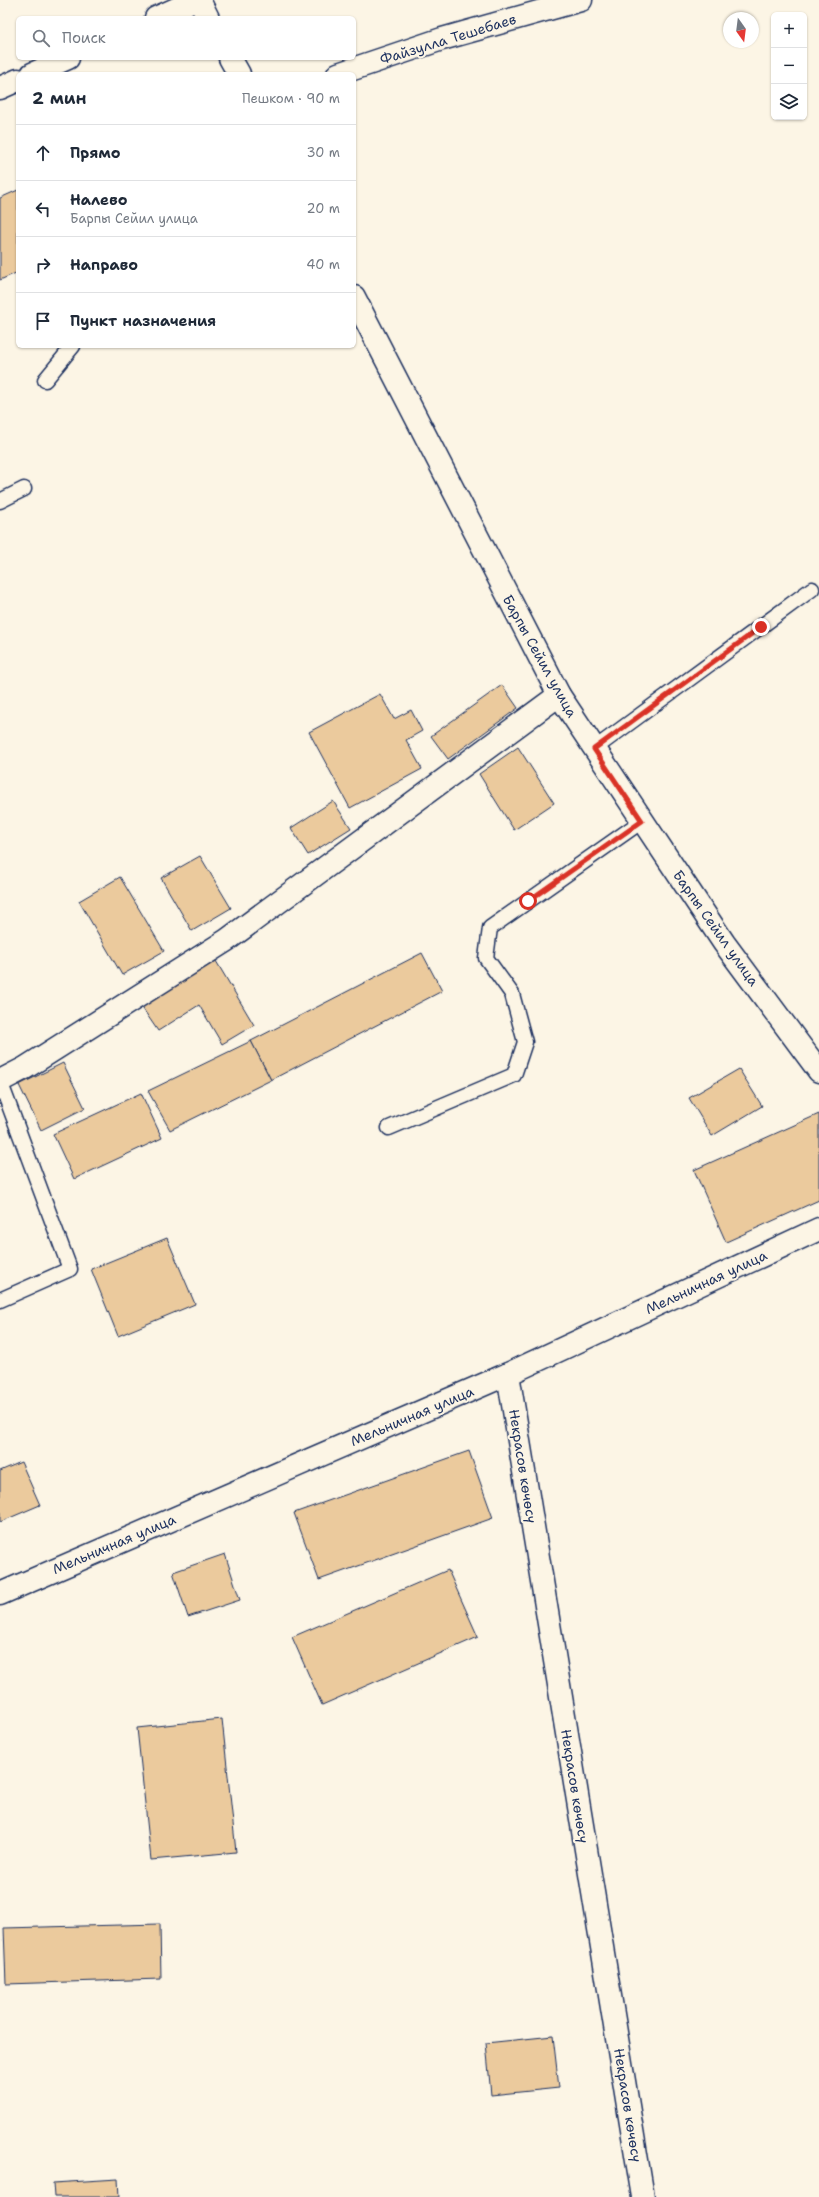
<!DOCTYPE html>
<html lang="ru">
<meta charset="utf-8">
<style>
body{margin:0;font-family:"Shantell Sans",sans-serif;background:#f6f6f7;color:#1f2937}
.controls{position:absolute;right:12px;top:12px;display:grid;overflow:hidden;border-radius:6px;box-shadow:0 1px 3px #0004}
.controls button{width:36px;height:36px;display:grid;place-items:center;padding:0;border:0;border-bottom:1px solid #e0e1e3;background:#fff;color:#1f2937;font:20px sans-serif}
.compass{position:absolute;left:723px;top:12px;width:36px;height:36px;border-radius:50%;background:#fff;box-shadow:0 1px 3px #0004;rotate:166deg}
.stop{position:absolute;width:12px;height:12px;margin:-9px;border:3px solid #d93025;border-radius:50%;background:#fff}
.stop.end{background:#d93025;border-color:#fff;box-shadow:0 1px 4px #0008}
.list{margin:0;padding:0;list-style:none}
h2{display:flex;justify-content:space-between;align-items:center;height:52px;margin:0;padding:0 16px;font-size:17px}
h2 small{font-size:13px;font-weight:400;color:#747a83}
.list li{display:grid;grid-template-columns:26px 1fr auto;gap:12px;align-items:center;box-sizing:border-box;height:56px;padding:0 16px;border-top:1px solid #e0e1e3}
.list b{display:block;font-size:15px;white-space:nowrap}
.list p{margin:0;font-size:13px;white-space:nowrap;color:#747a83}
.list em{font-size:13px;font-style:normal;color:#747a83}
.icon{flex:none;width:22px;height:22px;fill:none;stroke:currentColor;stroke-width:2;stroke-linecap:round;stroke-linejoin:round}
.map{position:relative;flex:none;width:819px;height:2197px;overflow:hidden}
.search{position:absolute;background:#fff;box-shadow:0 1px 3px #0004;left:16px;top:16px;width:340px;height:44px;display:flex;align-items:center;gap:10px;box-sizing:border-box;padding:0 14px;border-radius:6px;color:#747a83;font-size:15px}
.panel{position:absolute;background:#fff;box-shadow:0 1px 3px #0004;left:16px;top:72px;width:340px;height:276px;border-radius:6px}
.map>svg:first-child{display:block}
</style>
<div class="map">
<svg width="819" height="2197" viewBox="0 0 819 2197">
<rect width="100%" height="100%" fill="#fcf5e5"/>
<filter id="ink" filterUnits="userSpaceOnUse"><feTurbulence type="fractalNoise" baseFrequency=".025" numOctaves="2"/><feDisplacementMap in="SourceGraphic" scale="8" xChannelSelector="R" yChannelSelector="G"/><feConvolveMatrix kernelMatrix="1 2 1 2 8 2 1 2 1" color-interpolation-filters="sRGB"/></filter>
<g filter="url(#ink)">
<g fill="#ebca9d" stroke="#1b2f5e">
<polygon points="18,190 18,272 0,280 0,198"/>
<polygon points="502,685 518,708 448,759 431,736"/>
<polygon points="380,694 394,719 411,710 422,731 406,740 422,769 350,808 309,732"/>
<polygon points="518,747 554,803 514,830 479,774"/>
<polygon points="333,801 351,828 308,855 291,828"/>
<polygon points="200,856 231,908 192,931 161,878"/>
<polygon points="120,877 164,951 122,975 79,901"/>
<polygon points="422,953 442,991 271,1080 251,1041"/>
<polygon points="216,961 254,1025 222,1044 199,1005 158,1031 141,1006"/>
<polygon points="251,1041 271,1080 170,1130 148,1091"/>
<polygon points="63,1063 85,1108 41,1130 19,1085"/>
<polygon points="739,1069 762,1106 712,1136 689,1098"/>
<polygon points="141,1093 162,1138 74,1179 53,1134"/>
<polygon points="819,1114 819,1200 726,1242 694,1170"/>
<polygon points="167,1238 195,1304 118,1336 91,1269"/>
<polygon points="469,1451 493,1518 319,1580 294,1513"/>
<polygon points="21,1462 40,1505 0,1522 0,1471"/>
<polygon points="225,1554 240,1600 188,1617 173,1572"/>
<polygon points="448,1570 478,1637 322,1705 292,1637"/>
<polygon points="222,1719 236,1852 151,1860 137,1728"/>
<polygon points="160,1924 161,1979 6,1984 4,1928"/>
<polygon points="553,2036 559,2088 491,2095 486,2043"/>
<polygon points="118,2179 119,2197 54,2197 53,2183"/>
</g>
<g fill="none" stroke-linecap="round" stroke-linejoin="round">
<g stroke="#1b2f5e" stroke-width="17">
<g id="service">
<polyline points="45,380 73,346"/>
<polyline points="0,501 24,489"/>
<polyline points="594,749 812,589"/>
<polyline points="389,1128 514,1075 525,1042 512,994 486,958 490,928 642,821"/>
<polyline points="0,1300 70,1269 0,1081"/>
</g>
</g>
<g stroke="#1b2f5e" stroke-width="25">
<g id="minor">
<polyline points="156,18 196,0"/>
<polyline points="32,74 68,58"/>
<polyline points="338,74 442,39 581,0"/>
<polyline points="0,88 18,80"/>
<polyline points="0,1081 25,1068 227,940 559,695"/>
<polyline points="508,1374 643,2197"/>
<polyline points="0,1594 508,1374 819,1229"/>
</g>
</g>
<g stroke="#1b2f5e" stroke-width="25">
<g id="secondary">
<polyline points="199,0 208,18"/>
<polyline points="230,58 239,74"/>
<polyline points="354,297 559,695 724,943 819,1071"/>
</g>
</g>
<use href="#service" stroke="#fcf5e5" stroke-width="14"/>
<use href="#minor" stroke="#fcf5e5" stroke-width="22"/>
<use href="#secondary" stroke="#fcf5e5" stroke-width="22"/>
</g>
</g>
<g fill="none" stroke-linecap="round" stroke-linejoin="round" filter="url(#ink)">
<polyline stroke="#d93025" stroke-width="5" points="528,901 642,821 594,749 761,627"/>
</g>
<g text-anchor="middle" stroke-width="4" stroke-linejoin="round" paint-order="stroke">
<g font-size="14" fill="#1b2f5e" stroke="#fcf5e5">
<text transform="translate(448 39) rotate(-17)" y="5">Файзулла Тешебаев</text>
<text transform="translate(540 656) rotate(61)" y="5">Барпы Сейил улица</text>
<text transform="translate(716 928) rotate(55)" y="5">Барпы Сейил улица</text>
<text transform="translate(706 1282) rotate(-25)" y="5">Мельничная улица</text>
<text transform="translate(412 1416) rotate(-23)" y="5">Мельничная улица</text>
<text transform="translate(523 1466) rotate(81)" y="5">Некрасов көчөсү</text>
<text transform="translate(114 1544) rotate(-23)" y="5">Мельничная улица</text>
<text transform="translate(575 1786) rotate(81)" y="5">Некрасов көчөсү</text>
<text transform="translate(628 2105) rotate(81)" y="5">Некрасов көчөсү</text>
</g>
</g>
</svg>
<div class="controls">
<button>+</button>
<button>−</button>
<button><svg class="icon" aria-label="layers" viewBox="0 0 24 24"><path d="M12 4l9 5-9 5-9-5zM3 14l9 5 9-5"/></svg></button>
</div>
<svg class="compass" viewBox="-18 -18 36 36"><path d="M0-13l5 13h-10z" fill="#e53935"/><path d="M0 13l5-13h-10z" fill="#747a83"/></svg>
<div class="stop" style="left:528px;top:901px"></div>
<div class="stop end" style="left:761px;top:627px"></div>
<div class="search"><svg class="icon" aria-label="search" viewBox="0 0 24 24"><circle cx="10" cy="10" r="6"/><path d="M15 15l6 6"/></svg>Поиск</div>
<section class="panel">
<h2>2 мин<small>Пешком · 90 m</small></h2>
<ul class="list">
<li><svg class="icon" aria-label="ahead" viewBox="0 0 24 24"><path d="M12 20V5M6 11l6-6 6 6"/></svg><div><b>Прямо</b></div><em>30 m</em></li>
<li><svg class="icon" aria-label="left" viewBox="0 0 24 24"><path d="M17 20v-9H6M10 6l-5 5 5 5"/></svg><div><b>Налево</b><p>Барпы Сейил улица</p></div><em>20 m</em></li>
<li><svg class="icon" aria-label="right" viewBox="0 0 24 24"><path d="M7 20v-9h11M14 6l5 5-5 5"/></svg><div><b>Направо</b></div><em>40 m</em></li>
<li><svg class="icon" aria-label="arrive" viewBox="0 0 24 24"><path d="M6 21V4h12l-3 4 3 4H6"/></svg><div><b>Пункт назначения</b></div></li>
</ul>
</section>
</div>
